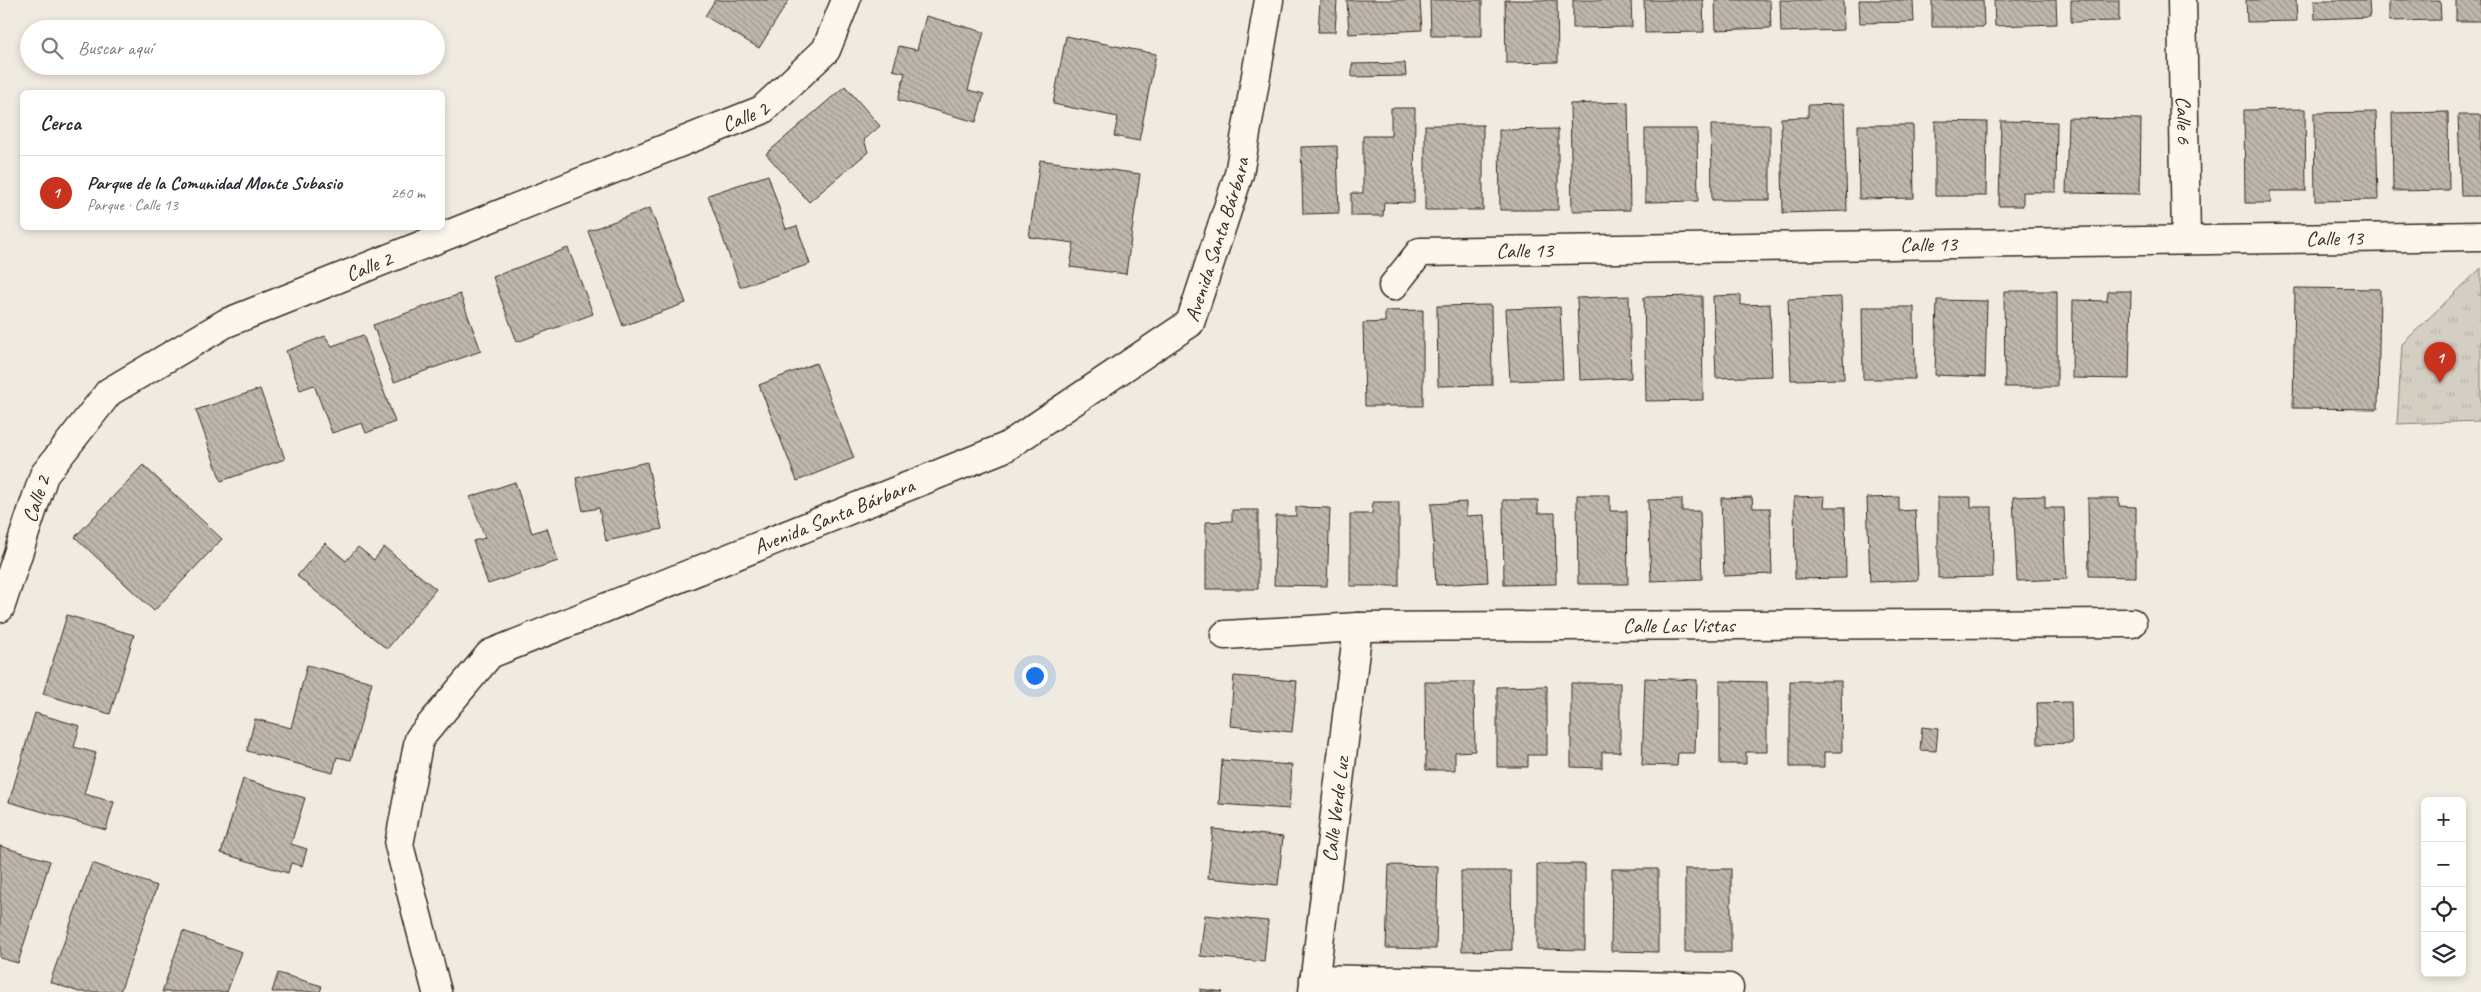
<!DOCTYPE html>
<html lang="es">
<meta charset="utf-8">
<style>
body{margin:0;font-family:Caveat,sans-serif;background:#f7f7f7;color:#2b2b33}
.controls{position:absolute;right:15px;bottom:15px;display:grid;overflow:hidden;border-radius:8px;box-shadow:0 2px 8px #0003}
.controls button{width:45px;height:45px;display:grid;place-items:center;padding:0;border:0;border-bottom:1px solid #e1e1e2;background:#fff;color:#2b2b33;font:25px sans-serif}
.you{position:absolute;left:1034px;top:675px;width:18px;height:18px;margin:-12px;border:4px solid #fff;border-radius:50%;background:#1a73e8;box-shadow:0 0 0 8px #1a73e833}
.badge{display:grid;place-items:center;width:32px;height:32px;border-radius:50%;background:#c8321e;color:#fff;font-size:16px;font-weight:700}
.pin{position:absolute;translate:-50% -41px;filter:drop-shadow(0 1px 2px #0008)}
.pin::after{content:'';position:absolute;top:26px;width:18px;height:15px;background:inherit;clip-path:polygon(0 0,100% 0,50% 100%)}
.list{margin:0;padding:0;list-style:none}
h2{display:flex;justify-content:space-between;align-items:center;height:65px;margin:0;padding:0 20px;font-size:21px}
h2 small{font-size:16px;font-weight:400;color:#7c7c81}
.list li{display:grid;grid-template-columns:32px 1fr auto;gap:15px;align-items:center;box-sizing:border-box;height:75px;padding:0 20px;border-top:1px solid #e1e1e2}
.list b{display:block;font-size:19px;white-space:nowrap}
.list p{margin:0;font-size:16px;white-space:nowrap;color:#7c7c81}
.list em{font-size:16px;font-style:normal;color:#7c7c81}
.icon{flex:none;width:28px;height:28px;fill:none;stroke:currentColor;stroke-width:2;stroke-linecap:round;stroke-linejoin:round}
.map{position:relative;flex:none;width:2481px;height:992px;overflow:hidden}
.search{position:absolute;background:#fff;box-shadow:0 2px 8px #0003;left:20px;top:20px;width:425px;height:55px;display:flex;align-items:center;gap:12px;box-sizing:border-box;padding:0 18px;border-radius:28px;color:#7c7c81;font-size:19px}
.panel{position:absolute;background:#fff;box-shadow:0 2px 8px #0003;left:20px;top:90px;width:425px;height:140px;border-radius:8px}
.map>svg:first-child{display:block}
</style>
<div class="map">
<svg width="2481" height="992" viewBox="0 0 2481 992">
<defs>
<pattern id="park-tufts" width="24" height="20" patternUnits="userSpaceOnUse" patternTransform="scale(1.25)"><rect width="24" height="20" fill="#d5cec3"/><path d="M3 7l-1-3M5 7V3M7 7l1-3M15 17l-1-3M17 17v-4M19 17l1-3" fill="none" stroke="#b8b1a7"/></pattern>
<pattern id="building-back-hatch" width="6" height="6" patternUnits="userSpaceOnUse" patternTransform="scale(1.25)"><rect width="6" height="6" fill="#c0b8ad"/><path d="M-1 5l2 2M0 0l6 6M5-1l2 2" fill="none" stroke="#9d968c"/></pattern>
</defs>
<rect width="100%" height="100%" fill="#f0ebe0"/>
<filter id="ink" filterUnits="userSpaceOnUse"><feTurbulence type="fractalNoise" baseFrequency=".02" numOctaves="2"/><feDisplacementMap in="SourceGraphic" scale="10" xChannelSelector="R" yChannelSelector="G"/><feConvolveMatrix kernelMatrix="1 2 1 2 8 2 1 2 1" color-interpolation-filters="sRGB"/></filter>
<g filter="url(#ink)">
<polygon fill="url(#park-tufts)" stroke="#887c70" points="2481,268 2481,421 2397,424 2402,344"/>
<g fill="url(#building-back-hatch)" stroke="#3b2a1e">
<polygon points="715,0 789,0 759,48 705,16"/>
<polygon points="1320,0 1337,0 1335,32 1318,32"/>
<polygon points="1347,0 1420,0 1422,30 1349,34"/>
<polygon points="1430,0 1482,0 1482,36 1431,36"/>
<polygon points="1505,0 1557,0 1558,62 1506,63"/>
<polygon points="1573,0 1631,0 1632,27 1573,28"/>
<polygon points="1644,0 1703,0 1704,32 1645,33"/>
<polygon points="1715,0 1770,0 1771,28 1716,30"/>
<polygon points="1780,0 1843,0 1844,30 1781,32"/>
<polygon points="1859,0 1913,0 1914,22 1860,23"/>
<polygon points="1932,0 1983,0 1984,27 1932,27"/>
<polygon points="1994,0 2056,0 2057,24 1995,26"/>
<polygon points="2071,0 2119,0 2119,21 2071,22"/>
<polygon points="2246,0 2296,0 2297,21 2247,22"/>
<polygon points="2314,0 2369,0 2370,17 2315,19"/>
<polygon points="2389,0 2440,0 2441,20 2389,21"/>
<rect x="2456" y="0" width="25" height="21"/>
<polygon points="926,16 984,32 968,90 984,94 976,122 898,100 905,73 893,70 899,46 917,50"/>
<polygon points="1066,36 1156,54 1139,141 1114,136 1118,117 1053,104"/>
<polygon points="1405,63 1406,76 1352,77 1352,64"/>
<polygon points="845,86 880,126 864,140 868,152 809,202 766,154"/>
<polygon points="1628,102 1630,210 1572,211 1570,104"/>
<polygon points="1844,104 1847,211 1783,213 1781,118 1808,117 1808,105"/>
<polygon points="1391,108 1415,108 1414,203 1384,202 1383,216 1351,216 1351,193 1363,193 1363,136 1391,136"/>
<polygon points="2305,109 2306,191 2270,191 2271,203 2245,203 2244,110"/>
<polygon points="2376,112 2378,200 2315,201 2314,113"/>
<polygon points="2448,112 2449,190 2393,191 2392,113"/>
<polygon points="2458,115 2481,115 2481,196 2461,196"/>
<polygon points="2068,118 2141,119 2140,194 2066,193"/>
<polygon points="1935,121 1987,122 1986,196 1935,196"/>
<polygon points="2001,121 2057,122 2056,192 2023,192 2023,206 1999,206"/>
<rect x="1425" y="125" width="58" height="85"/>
<polygon points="1711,125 1770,125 1770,200 1712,200"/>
<polygon points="1858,125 1913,125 1914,198 1859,199"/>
<polygon points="1558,129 1558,210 1500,210 1499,130"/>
<polygon points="1645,129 1697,129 1698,201 1645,202"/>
<polygon points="1337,146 1339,213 1303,214 1301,147"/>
<polygon points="1040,160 1140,174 1126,274 1070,267 1074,243 1029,237"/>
<polygon points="768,175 786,229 797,226 810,264 740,287 708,195"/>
<polygon points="650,208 686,303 623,326 588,231"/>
<polygon points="568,248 593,314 517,342 493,277"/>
<polygon points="2295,288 2380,289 2378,409 2293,408"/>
<polygon points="2004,291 2057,291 2057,387 2005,387"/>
<polygon points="2108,291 2131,291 2129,379 2072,378 2073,300 2107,301"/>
<polygon points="460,294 481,351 394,382 373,325"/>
<polygon points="1741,295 1741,305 1770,304 1772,376 1716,378 1713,296"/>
<polygon points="1629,296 1631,378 1580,380 1577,298"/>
<polygon points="1702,296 1703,400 1646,401 1644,297"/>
<polygon points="1841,297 1844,379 1791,380 1788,299"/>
<polygon points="1937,300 1987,301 1985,377 1935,375"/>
<polygon points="1491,305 1492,385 1438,386 1437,306"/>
<polygon points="1560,307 1563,379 1510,381 1506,309"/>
<polygon points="1862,307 1914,307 1915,379 1863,379"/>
<polygon points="1423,310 1423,406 1365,406 1363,323 1385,322 1385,311"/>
<polygon points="363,335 395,422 366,433 362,423 332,433 314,385 300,390 286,351 325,336 332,346"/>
<polygon points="816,363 854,458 797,481 759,385"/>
<polygon points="260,389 285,459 221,481 196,410"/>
<polygon points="647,462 662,529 606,541 599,508 583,511 576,478"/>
<polygon points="143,465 222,539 154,611 75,537"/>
<polygon points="515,482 532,533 547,528 558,561 488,584 473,541 485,538 470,497"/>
<polygon points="1577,495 1610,495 1610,511 1627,511 1628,584 1578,584"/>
<polygon points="1825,496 1824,507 1845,507 1846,578 1795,579 1794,497"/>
<polygon points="2045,496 2045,508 2064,508 2067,579 2017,581 2013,497"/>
<polygon points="1752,497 1753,508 1770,508 1772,574 1724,576 1721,498"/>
<polygon points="1899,497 1899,511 1915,510 1918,580 1870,582 1867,498"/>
<polygon points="1938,497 1971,497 1971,507 1992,507 1993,577 1938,578"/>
<polygon points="2088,498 2119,498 2119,506 2136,507 2136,577 2089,576"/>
<polygon points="1682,499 1682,511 1700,511 1702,579 1651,581 1648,500"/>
<polygon points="1503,500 1538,500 1538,513 1555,513 1556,584 1504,585"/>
<polygon points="1373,502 1399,502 1399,586 1350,586 1350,514 1372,514"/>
<polygon points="1466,502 1466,516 1484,515 1488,582 1436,585 1431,504"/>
<polygon points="1296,507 1330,508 1327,586 1274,585 1276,516 1296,516"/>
<polygon points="1232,510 1258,510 1258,589 1206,589 1206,522 1232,521"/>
<polygon points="325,543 346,561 358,547 374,560 384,547 436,589 387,649 297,576"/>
<polygon points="67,615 134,635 110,714 43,694"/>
<polygon points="307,665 372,682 351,760 337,757 333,773 247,751 255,719 291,728"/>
<polygon points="1234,676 1297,681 1292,732 1230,726"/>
<polygon points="1645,678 1697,680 1695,753 1678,753 1677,766 1642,765"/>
<polygon points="1720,681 1767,682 1767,752 1746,752 1746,764 1720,764"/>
<polygon points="1790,681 1841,681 1842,752 1824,752 1824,767 1790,767"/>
<polygon points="1425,682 1474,682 1475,751 1455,752 1455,770 1426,770"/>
<polygon points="1571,683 1620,683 1620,752 1602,752 1602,768 1571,767"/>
<polygon points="1547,686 1547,755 1528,755 1528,767 1497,767 1497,687"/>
<polygon points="2071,702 2072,743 2038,744 2037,703"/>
<polygon points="35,713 80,726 74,747 96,753 84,794 114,802 106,830 9,802"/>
<polygon points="1922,727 1938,729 1936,751 1920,750"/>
<polygon points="1222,760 1292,765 1289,809 1219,804"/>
<polygon points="243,779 305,798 291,844 307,849 302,866 291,863 288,873 221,853"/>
<polygon points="1213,829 1283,837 1278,885 1208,878"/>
<polygon points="0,846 50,861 18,963 0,958"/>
<polygon points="92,863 157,886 120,992 79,992 50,982"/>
<polygon points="1537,864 1585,864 1585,950 1537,949"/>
<polygon points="1389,865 1438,866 1436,949 1386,948"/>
<polygon points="1612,869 1658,869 1658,952 1611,951"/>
<rect x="1685" y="869" width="46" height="83"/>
<polygon points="1461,871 1511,871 1512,950 1462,951"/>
<polygon points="1205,915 1268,921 1264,962 1200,956"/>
<polygon points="183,931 242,952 227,992 162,992"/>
<polygon points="278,973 322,986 320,992 272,992"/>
<polygon points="1200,989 1223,992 1200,992"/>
</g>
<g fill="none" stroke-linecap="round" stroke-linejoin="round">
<g stroke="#3b2a1e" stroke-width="31">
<g id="minor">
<path id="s1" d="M2182,0L2186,240"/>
<path id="s2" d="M1393,286L1420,252L2481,236"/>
<path id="s3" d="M0,608L44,475L109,392L226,323L762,110L826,50L846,0"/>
<path id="s4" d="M1225,635L1358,627L2132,623"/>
<polyline points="1314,979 1729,988"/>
<path id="s5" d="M1313,992L1358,627"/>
</g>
</g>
<g stroke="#3b2a1e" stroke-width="31">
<g id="tertiary">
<path id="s6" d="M437,992L399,845L419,739L490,654L1006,447L1190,323L1239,174L1269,0"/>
</g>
</g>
<use href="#minor" stroke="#fbf7ec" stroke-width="28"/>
<use href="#tertiary" stroke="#fbf7ec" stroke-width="28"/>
</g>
</g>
<g text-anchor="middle" stroke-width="4.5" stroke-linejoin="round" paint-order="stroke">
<g font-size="21" fill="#3b2a1e" stroke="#fbf7ec">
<text dy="7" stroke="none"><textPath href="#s3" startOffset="940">Calle 2</textPath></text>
<text dy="7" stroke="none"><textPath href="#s1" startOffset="120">Calle 6</textPath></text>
<text dy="7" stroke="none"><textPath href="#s6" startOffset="1236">Avenida Santa Bárbara</textPath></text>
<text dy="7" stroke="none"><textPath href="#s2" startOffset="958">Calle 13</textPath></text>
<text dy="7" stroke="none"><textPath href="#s2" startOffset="552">Calle 13</textPath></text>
<text dy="7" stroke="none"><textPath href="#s2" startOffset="148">Calle 13</textPath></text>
<text dy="7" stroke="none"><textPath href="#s3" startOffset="535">Calle 2</textPath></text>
<text dy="7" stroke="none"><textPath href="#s3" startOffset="115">Calle 2</textPath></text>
<text dy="7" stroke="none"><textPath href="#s6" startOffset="741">Avenida Santa Bárbara</textPath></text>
<text dy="7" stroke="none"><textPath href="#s4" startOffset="454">Calle Las Vistas</textPath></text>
<text dy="7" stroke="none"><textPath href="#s5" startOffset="184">Calle Verde Luz</textPath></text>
</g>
</g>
</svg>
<div class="controls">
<button>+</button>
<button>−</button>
<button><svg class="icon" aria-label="locate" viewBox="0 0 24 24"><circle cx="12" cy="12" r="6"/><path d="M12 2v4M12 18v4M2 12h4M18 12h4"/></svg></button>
<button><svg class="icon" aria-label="layers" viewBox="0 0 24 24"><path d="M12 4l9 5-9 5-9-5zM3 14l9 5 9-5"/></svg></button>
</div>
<div class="you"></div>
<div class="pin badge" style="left:2440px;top:383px">1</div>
<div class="search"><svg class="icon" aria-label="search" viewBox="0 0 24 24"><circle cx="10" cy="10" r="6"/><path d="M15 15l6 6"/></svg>Buscar aquí</div>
<section class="panel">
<h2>Cerca<small></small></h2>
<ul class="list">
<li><span class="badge">1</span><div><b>Parque de la Comunidad Monte Subasio</b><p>Parque · Calle 13</p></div><em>260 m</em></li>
</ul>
</section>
</div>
